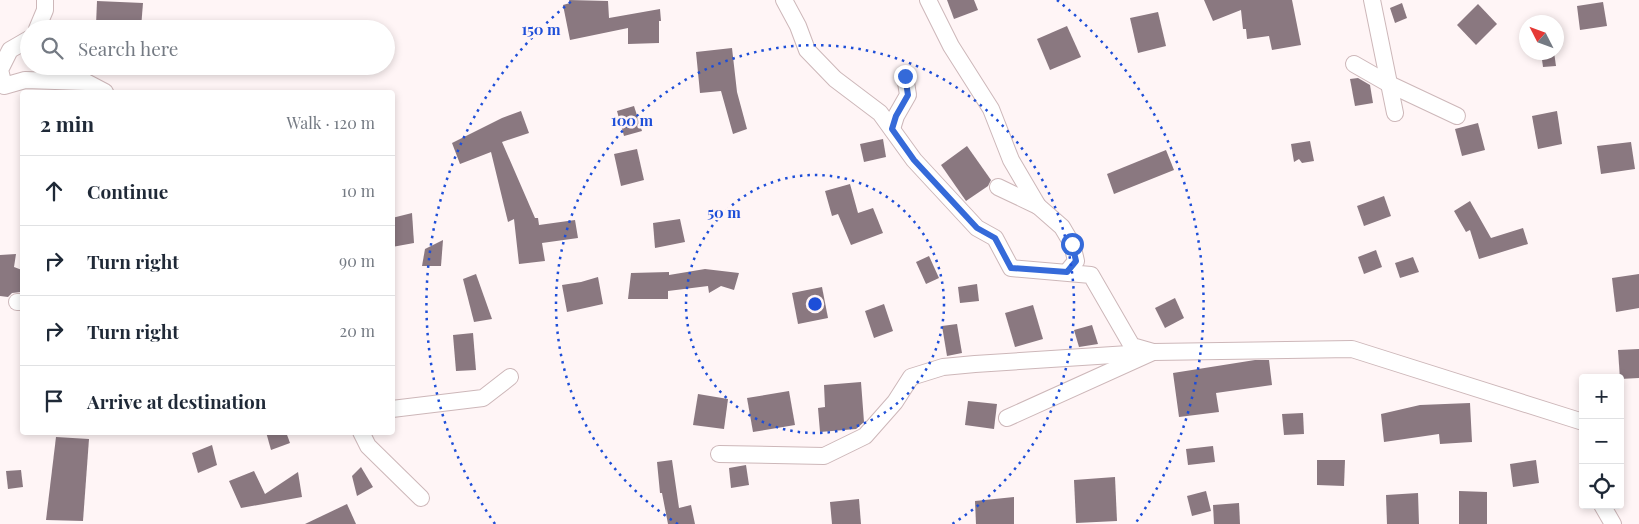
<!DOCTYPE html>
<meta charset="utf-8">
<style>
body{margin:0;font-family:"Playfair Display",serif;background:#f6f6f7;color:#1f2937}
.controls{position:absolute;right:15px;bottom:15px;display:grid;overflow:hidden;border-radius:5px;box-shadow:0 2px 8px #0003}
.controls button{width:45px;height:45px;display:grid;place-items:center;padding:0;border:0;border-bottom:1px solid #e0e1e3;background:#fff;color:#1f2937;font:25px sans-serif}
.compass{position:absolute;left:1519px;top:15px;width:45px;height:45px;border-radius:50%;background:#fff;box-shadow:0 2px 8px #0003;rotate:312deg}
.stop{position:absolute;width:15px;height:15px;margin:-11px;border:4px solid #356ad9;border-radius:50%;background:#fff}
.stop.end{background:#356ad9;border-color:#fff;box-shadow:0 1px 5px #0008}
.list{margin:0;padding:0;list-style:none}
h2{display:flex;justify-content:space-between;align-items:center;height:65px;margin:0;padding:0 20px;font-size:21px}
h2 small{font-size:16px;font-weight:400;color:#747a83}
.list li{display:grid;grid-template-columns:32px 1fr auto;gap:15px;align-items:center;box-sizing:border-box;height:70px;padding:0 20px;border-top:1px solid #e0e1e3}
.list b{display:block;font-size:19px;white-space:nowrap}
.list em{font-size:16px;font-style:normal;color:#747a83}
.icon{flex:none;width:28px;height:28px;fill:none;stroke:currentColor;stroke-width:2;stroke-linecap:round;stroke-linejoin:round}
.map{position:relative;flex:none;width:1639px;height:524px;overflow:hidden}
.search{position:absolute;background:#fff;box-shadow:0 2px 8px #0003;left:20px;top:20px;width:375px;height:55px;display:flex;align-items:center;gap:12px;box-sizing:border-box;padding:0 18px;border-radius:28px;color:#747a83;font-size:19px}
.panel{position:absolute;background:#fff;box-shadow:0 2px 8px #0003;left:20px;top:90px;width:375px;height:345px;border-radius:5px}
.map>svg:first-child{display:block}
</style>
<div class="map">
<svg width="1639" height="524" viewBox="0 0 1639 524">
<rect width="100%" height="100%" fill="#fff5f6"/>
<g fill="#8a7880">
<polygon points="569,0 608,1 609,18 660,9 661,21 659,21 659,43 628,44 628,28 570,40 563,5 570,3"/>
<polygon points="947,0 974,0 978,10 954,19"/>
<polygon points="1204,0 1292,0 1301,45 1272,50 1269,36 1247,39 1246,29 1243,29 1241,10 1213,21"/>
<polygon points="97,1 143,3 141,28 96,25"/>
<polygon points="1603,2 1607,26 1580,30 1577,6"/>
<polygon points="1402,3 1407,18 1395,23 1390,8"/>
<polygon points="1478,4 1497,24 1476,45 1457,25"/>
<polygon points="1158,12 1166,46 1138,53 1130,18"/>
<polygon points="1067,26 1081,57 1050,70 1037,39"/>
<polygon points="732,48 737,92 747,129 733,134 721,91 700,93 696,52"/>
<polygon points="1541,52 1554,52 1556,66 1543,67"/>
<polygon points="1358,78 1370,85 1373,103 1355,106 1350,79"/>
<polygon points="634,106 642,131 624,136 617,111"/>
<polygon points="521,111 529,133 502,142 535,218 538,218 539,225 575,220 578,238 542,243 545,261 519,264 514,219 508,222 491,152 460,164 452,143 502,118"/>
<polygon points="1557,111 1562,144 1538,149 1532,116"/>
<polygon points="1478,123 1485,150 1462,156 1455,129"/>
<polygon points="883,139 886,157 864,162 860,144"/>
<polygon points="1310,141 1314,161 1302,163 1299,159 1294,162 1291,144"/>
<polygon points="1631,142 1635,169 1601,174 1597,146"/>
<polygon points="967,146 991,180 988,186 966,201 941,165"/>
<polygon points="637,149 644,180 621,186 614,154"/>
<polygon points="1166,150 1174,170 1114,194 1107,174"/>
<polygon points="850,184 858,213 873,208 883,233 851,245 838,214 832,216 825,191"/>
<polygon points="1384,196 1391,216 1364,226 1357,206"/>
<polygon points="1470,201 1491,238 1523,228 1528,244 1479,259 1470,230 1466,232 1454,211"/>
<polygon points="412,213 414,243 392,247 392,218"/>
<polygon points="680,219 685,242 655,248 653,223"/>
<polygon points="443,240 441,266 422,266 425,249"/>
<polygon points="1376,250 1382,267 1364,274 1358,257"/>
<polygon points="16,254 14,267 22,270 21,292 12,293 8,297 0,296 0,255"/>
<polygon points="929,256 939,278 926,284 916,262"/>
<polygon points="1413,257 1419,272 1400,278 1395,263"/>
<polygon points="705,269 739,273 734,290 721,286 709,293 708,286 668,291 668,299 628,299 631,273 669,272 669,275"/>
<polygon points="476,274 492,319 474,322 463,279"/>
<polygon points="1639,274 1639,308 1616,312 1612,278"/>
<polygon points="598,277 603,304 567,312 562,285 581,282"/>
<polygon points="977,284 979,301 960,303 958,287"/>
<polygon points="822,287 828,318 798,324 792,293"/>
<polygon points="1175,298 1184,318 1165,328 1155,308"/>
<polygon points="884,304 893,331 874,338 865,311"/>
<polygon points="1033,305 1043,339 1015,347 1005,313"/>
<polygon points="957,324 962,353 947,356 942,326"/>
<polygon points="1092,325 1098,344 1079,347 1074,330"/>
<polygon points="473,333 476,370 456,371 453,335"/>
<polygon points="1639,349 1639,378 1620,379 1618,350"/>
<polygon points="1255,360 1269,360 1272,385 1216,393 1219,412 1179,417 1173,373"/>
<polygon points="861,382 864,422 856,429 820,432 818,408 825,407 824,385"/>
<polygon points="789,391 795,425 753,432 747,398"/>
<polygon points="698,394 728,399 724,429 693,425"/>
<polygon points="968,401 997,404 994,429 965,425"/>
<polygon points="1470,403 1472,442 1440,444 1439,434 1384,442 1381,414 1420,405"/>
<polygon points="1303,413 1304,434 1284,435 1282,414"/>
<polygon points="266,432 286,432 290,443 271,450"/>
<polygon points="56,437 89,439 83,521 46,520"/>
<polygon points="212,445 217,465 198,473 192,453"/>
<polygon points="1213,446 1215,462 1188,465 1186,449"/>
<polygon points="672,460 679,508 691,505 695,524 668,524 662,493 660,493 657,462"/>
<polygon points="1317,460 1345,460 1344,486 1317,485"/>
<polygon points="1536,460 1539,483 1513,487 1510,464"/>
<polygon points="746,465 749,485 731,488 729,468"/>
<polygon points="361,467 373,487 357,496 352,476"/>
<polygon points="21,470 23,487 8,489 6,471"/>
<polygon points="254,471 265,494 298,472 302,497 241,508 229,481"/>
<polygon points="1115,477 1117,521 1076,523 1074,480"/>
<polygon points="1206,491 1211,511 1192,516 1187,496"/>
<polygon points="1459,491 1487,492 1487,524 1459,524"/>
<polygon points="1418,493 1419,524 1387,524 1386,495"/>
<polygon points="1014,497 1014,524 976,524 975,501"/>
<polygon points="859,499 861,524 832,524 830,502"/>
<polygon points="1239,503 1240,524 1214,524 1213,505"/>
<polygon points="347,504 356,524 305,524"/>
</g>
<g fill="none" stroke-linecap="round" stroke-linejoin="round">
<g stroke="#cdb7b9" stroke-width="18">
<g id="minor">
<polyline points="784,0 798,26 807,50 835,79 880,113 914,160 977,228 995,238 1011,268 1091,275 1132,346 1153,352"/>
<polyline points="928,0 951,46 991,109 1011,160 1038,206 1062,227 1072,244 1076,261 1067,272"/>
<polyline points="1372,0 1395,113"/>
<polyline points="37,29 45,10 45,0"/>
<polyline points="29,39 10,50 0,70 4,86 25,80 86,82 105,92"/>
<polyline points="1354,64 1389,84 1457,116"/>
<polyline points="892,129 896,116 908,95 905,76"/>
<polyline points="998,187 1038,206"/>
<polyline points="17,302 22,302"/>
<polyline points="392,409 483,398 510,377"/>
<polyline points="1007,418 1153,352 1352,349 1583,422"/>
<polyline points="361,432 368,446 421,498"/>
<polyline points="719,454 824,456 865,436 895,402 911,377 943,367 975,364 1144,353"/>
<polyline points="1602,505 1613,524"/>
</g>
</g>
<use href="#minor" stroke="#fff" stroke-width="16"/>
</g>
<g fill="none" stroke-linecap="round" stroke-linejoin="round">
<polyline stroke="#356ad9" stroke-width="6" points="905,76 908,95 896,116 892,129 914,160 977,228 995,238 1011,268 1067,272 1076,261 1072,244"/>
</g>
<g fill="none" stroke="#1d4ed8" stroke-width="2.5" stroke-dasharray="2.5 5">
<circle cx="815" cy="304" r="129"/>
<path d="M678 524A259 259 0 1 1 952 524"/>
<path d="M495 524A388 388 0 0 1 573 0M1057 0A388 388 0 0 1 1135 524"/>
</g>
<circle cx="815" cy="304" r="8" fill="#1d4ed8" stroke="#fff5f6" stroke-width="2.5"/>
<g font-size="15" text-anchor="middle" font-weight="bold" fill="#1d4ed8" stroke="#fff5f6" stroke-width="5" stroke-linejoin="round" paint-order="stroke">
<text x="541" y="35">150 m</text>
<text x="632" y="126">100 m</text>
<text x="724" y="218">50 m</text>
</g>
</svg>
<div class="controls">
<button>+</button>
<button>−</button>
<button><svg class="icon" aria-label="locate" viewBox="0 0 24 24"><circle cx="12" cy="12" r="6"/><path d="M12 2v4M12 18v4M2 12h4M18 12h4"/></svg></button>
</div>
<svg class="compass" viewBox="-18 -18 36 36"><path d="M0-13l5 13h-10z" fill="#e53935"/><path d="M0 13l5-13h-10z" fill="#747a83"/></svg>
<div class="stop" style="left:1072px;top:244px"></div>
<div class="stop end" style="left:905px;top:76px"></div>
<div class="search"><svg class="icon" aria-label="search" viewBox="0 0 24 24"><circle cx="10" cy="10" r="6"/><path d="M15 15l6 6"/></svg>Search here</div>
<section class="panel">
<h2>2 min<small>Walk · 120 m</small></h2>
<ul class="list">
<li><svg class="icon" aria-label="ahead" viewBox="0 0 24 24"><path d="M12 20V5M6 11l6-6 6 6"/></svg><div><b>Continue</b></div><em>10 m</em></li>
<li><svg class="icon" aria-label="right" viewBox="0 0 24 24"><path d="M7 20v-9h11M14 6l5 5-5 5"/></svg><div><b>Turn right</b></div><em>90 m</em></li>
<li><svg class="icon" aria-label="right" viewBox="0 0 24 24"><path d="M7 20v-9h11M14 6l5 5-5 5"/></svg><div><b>Turn right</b></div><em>20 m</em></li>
<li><svg class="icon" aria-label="arrive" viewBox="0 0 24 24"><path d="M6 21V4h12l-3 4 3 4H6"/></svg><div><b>Arrive at destination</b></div></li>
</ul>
</section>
</div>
